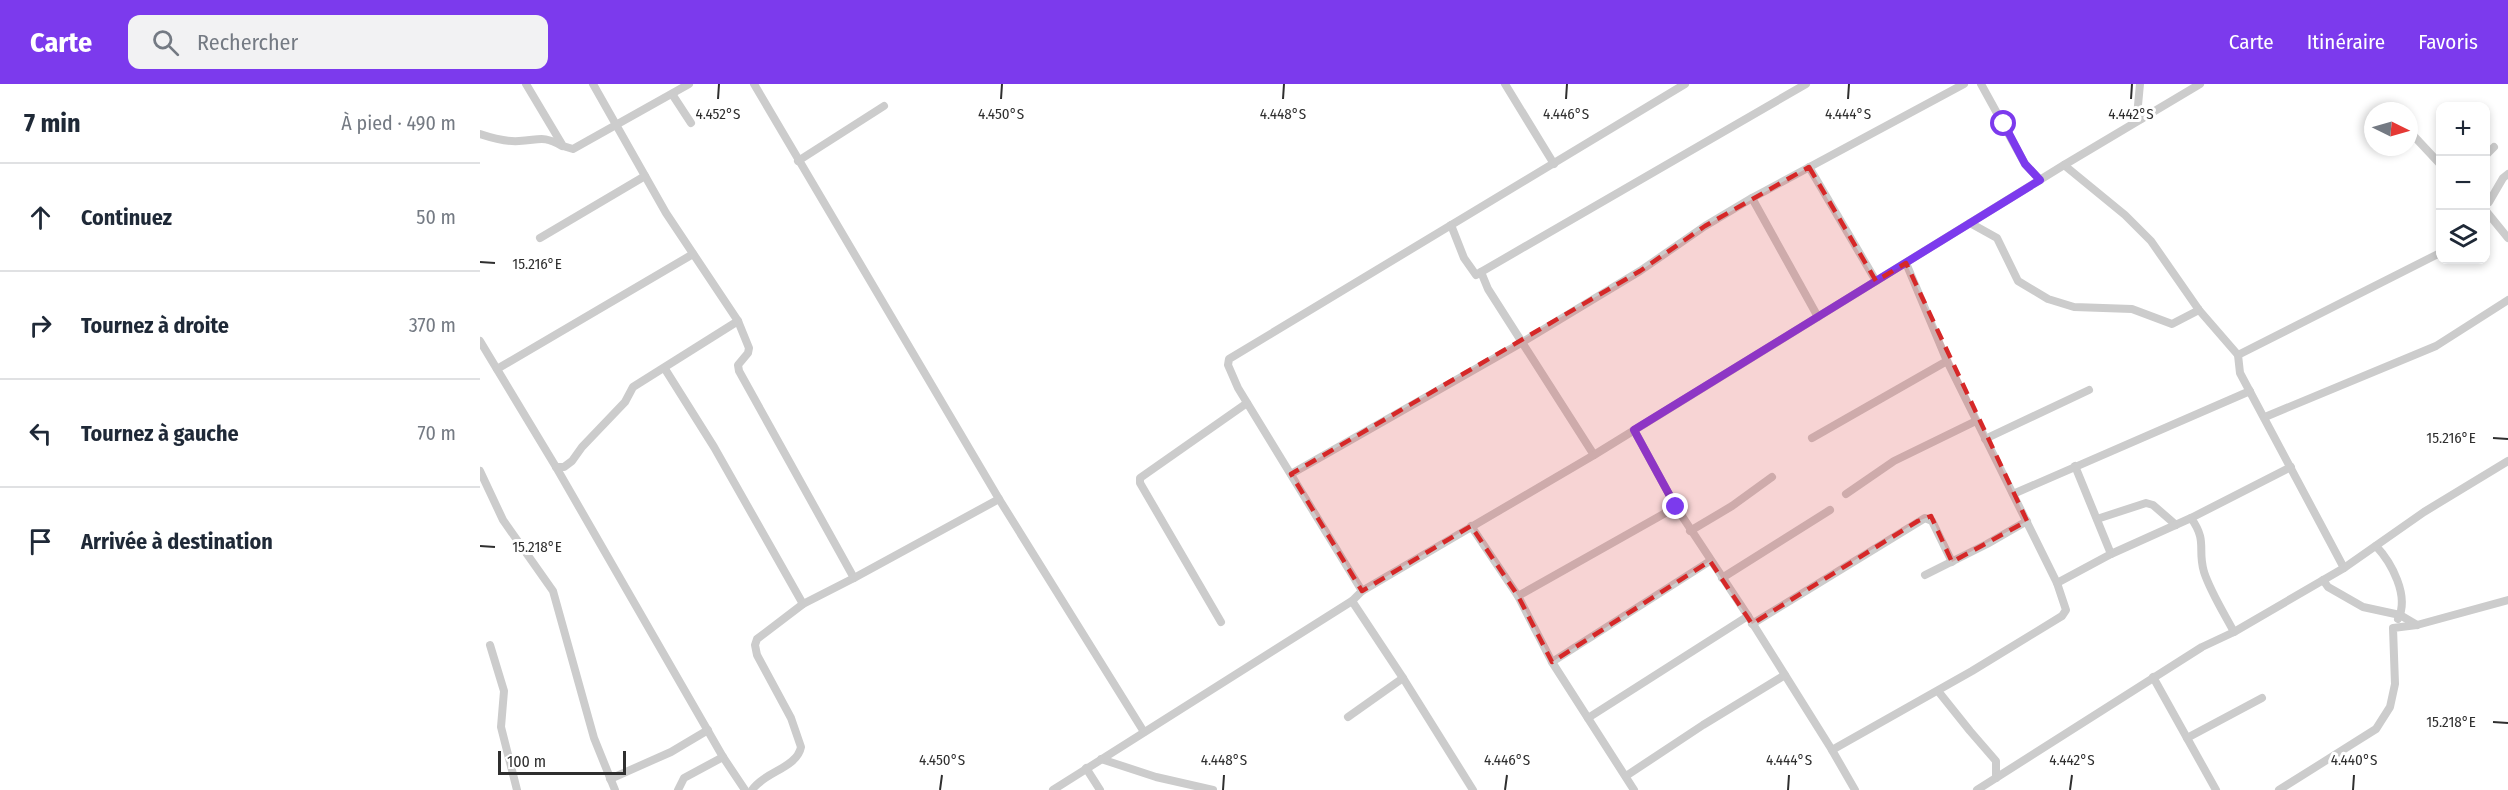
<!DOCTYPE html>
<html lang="fr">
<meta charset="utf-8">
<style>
body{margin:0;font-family:"Fira Sans Condensed",sans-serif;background:#f2f2f3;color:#1f2937}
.controls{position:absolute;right:18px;top:18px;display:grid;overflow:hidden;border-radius:12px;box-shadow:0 3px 9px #0003}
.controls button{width:54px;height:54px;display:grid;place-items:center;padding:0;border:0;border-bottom:2px solid #e0e1e3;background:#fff;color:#1f2937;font:30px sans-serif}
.compass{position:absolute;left:1884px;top:18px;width:54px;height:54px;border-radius:50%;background:#fff;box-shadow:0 3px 9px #0003;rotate:95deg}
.scale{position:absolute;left:18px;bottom:15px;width:128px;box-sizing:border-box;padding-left:6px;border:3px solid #2f2f2f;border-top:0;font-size:16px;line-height:21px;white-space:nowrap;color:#2f2f2f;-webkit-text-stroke:4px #fff;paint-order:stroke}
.stop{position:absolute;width:18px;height:18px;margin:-14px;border:4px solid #7c3aed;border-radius:50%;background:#fff}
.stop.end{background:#7c3aed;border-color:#fff;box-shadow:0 2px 6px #0008}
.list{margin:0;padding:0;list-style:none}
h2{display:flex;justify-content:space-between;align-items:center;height:78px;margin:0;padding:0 24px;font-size:26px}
h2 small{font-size:20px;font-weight:400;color:#747a83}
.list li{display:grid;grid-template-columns:39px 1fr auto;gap:18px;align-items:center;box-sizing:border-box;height:108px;padding:0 24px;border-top:2px solid #e0e1e3}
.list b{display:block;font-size:22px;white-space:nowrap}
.list em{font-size:20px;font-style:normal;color:#747a83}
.icon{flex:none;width:33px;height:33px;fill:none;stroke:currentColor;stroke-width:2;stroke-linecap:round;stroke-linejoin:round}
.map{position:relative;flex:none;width:2028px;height:706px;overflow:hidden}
header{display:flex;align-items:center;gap:36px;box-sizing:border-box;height:84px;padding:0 30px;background:#7c3aed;color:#fff}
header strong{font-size:28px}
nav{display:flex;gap:33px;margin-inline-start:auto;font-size:21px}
.search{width:420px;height:54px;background:#f2f2f3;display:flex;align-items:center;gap:15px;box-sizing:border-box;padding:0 21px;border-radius:12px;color:#747a83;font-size:22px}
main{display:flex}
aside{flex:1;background:#fff}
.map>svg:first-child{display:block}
</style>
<header>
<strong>Carte</strong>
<div class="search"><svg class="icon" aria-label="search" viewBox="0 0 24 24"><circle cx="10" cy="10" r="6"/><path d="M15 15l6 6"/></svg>Rechercher</div>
<nav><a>Carte</a><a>Itinéraire</a><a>Favoris</a></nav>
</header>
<main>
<aside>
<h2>7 min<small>À pied · 490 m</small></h2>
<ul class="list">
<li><svg class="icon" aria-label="ahead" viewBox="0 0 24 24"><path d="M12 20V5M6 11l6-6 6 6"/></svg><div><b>Continuez</b></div><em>50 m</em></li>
<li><svg class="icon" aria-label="right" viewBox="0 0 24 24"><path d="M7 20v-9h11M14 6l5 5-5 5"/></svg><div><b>Tournez à droite</b></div><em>370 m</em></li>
<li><svg class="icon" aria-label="left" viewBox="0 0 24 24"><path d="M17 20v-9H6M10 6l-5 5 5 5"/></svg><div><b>Tournez à gauche</b></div><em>70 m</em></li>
<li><svg class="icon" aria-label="arrive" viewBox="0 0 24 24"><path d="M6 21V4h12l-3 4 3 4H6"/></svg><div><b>Arrivée à destination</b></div></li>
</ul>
</aside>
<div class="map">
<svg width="2028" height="706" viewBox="0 0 2028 706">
<rect width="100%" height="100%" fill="#fff"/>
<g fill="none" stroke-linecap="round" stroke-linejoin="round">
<g stroke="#ccc" stroke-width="8">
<polyline points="46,0 83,62 93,65 209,0"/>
<polyline points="113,0 186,129 258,237 269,264 268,269 258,281 259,287 374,494"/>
<polyline points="274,0 519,415 664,648"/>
<polyline points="1025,0 1074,80"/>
<polyline points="1501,0 1545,80 1560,96"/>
<polyline points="1660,0 1657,32 1661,35"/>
<polyline points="192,10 211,39"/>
<path d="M0,50C12,54 26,58 39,57C60,56 63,51 82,62"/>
<polyline points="1932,50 1960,80"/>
<polyline points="2006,71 2014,63"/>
<polyline points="318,77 404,22"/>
<polyline points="1584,81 1645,131 1671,157 1719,226 1758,271 1760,289 1864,484"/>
<polyline points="1329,83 1396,197"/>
<polyline points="1272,114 1338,233"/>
<polyline points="2009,118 2023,94 2028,90"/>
<polyline points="2006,127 2028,154"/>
<polyline points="1490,139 1517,154 1538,197 1568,215 1594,223 1652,225 1692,240 1719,226"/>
<polyline points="971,141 984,174 996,191 1001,188 1008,205 1114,371"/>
<polyline points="60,154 165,92"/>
<polyline points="1001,188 1326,0"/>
<polyline points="0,257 76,383 243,673 265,706"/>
<polyline points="1758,271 1960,169"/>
<polyline points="17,285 213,170"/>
<polyline points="185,285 234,363 323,520"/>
<polyline points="1785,333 1956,262 2028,216"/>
<polyline points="1154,346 1196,423 1268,532 1352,666 1375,706"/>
<polyline points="1332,354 1467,277"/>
<polyline points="1505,355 1609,306"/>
<polyline points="1595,382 1631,470"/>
<polyline points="76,383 84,383 92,377 102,363 145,318 153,303 258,237"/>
<polyline points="0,387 23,436 73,507 114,654 135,706"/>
<polyline points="811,390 1041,259 1160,187 1225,142 1272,114 1484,0"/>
<polyline points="1366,410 1414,377 1496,337"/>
<polyline points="1533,410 1770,307"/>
<path d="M1711,434C1728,458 1717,464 1724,488C1731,509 1744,529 1754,548"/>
<polyline points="1617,435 1666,419 1673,421 1696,441"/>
<polyline points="991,442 1038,512 1072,578 1154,706"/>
<polyline points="1210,447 1252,422 1292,393"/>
<path d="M1896,462C1911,478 1930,512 1918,535"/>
<polyline points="1445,491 1507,460 1547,437"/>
<polyline points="1242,494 1350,426"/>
<polyline points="1843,496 1848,503 1883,523 1920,531 1937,541"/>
<polyline points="1577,499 1631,470 1711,434 1811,383"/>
<polyline points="882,507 758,304 748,281 749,275 1205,0"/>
<polyline points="1038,512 1196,423"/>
<polyline points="872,517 923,594 993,706"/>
<polyline points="741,538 660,399 660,394 767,319"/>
<polyline points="1272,540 1445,434 1452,437 1472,478"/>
<polyline points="10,561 24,607 21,643 37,706"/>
<polyline points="1072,578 1230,477"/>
<polyline points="1673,593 1736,706"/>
<polyline points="1458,607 1490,647 1516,677 1516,694"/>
<polyline points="868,633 923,594"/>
<polyline points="1108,634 1268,532"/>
<polyline points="1707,654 1782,614"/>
<polyline points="1352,666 1492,587 1582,532 1586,526 1577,499 1467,277 1426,179"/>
<polyline points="621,675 676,693 733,706"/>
<polyline points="606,684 620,706"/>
<polyline points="1146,692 1223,641 1305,591"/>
<polyline points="130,695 191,668 228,646"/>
<polyline points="198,706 204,694 243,673"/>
<path d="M272,706C284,688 317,684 321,663L311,634L277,571L275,561L277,555L323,520L374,494L519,415"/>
<polyline points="573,706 872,517 882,507 1114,371 1584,81 1720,0"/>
<polyline points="1497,706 1722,563 1754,548 1864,484 1944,428 2028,377"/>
<polyline points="1799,706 1896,645 1910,623 1915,600 1913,544 1937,541 2028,516"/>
</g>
</g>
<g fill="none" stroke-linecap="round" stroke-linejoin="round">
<polyline stroke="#7c3aed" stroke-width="8" points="1196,423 1154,346 1560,96 1545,80 1524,40"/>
</g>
<path fill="#d62828" fill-opacity="0.2" stroke="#d62828" stroke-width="4.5" stroke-dasharray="12 8" stroke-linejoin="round" d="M1329,83L1396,197L1426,179L1547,437L1472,478L1451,432L1438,437L1272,540L1230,477L1072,578L1038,512L991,442L882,507L811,390L1160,187L1225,142Z"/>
<path fill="none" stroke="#2f2f2f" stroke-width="2" d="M238,15L239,0M521,15L522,0M803,15L804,0M1086,15L1087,0M1368,15L1369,0M1651,15L1652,0M0,178L15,179M2013,354L2028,355M0,462L15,463M2013,638L2028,639M460,706L462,691M743,706L744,691M1025,706L1027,691M1308,706L1309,691M1590,706L1592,691M1873,706L1874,691"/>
<g font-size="15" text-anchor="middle" fill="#2f2f2f" stroke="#fff" stroke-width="6" stroke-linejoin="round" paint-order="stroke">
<text x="238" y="35">4.452°S</text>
<text x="521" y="35">4.450°S</text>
<text x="803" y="35">4.448°S</text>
<text x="1086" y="35">4.446°S</text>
<text x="1368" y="35">4.444°S</text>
<text x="1651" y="35">4.442°S</text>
<text x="57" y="185">15.216°E</text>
<text x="1971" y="359">15.216°E</text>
<text x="57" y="468">15.218°E</text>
<text x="1971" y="643">15.218°E</text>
<text x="462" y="681">4.450°S</text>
<text x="744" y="681">4.448°S</text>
<text x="1027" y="681">4.446°S</text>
<text x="1309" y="681">4.444°S</text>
<text x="1592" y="681">4.442°S</text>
<text x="1874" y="681">4.440°S</text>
</g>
</svg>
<div class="controls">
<button>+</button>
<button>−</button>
<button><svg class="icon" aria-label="layers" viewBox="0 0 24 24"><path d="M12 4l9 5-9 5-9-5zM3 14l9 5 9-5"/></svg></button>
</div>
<svg class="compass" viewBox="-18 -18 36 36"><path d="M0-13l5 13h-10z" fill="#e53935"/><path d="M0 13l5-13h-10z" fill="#747a83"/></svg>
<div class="scale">100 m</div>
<div class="stop" style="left:1524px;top:40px"></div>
<div class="stop end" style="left:1196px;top:423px"></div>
</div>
</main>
